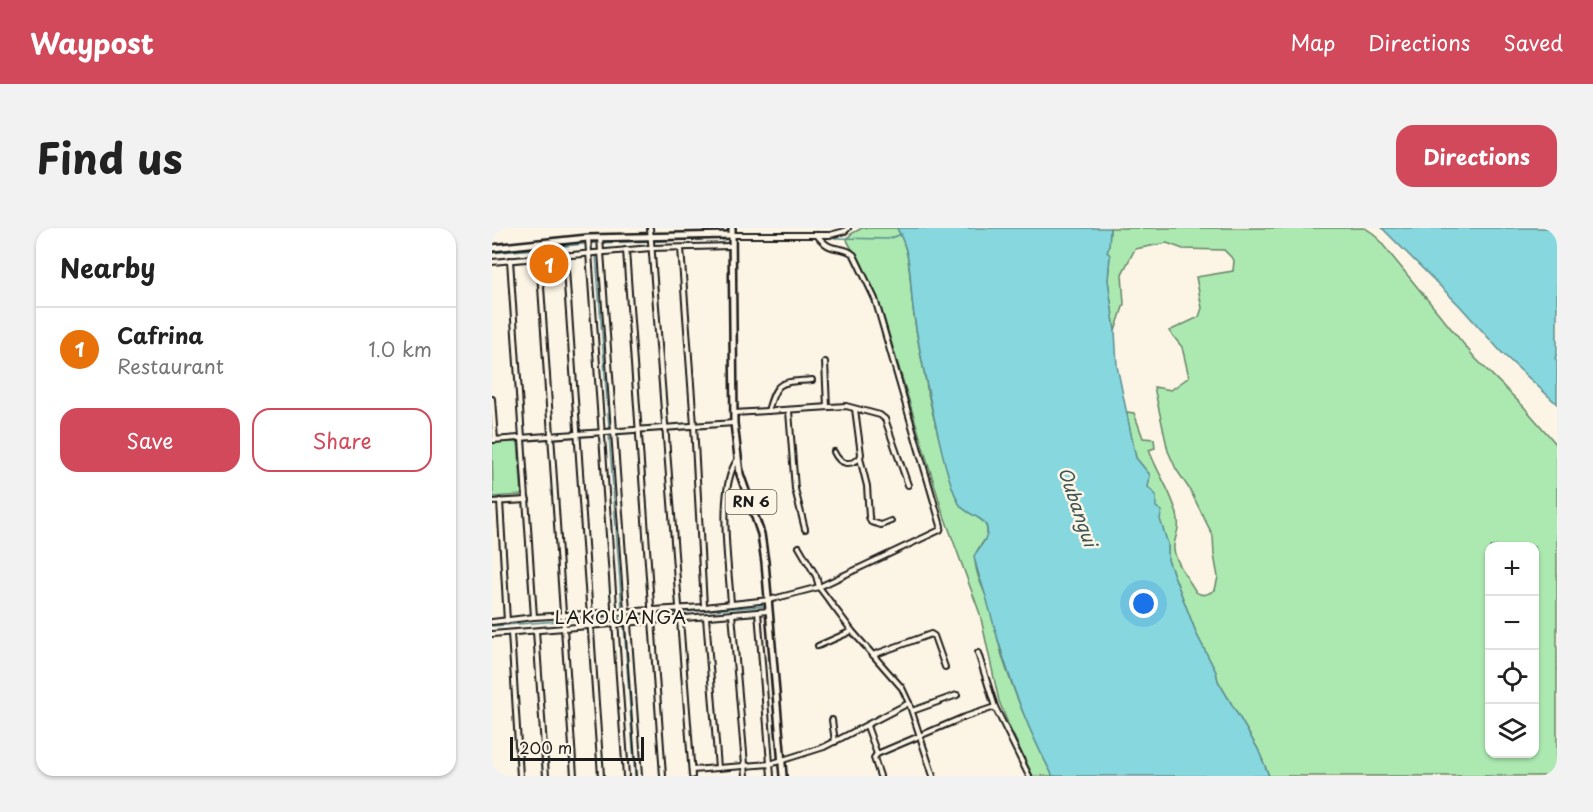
<!DOCTYPE html>
<meta charset="utf-8">
<style>
body{margin:0;font-family:"Playpen Sans",sans-serif;background:#f2f2f2;color:#222}
.controls{position:absolute;right:18px;bottom:18px;display:grid;overflow:hidden;border-radius:12px;box-shadow:0 2px 4px #0004}
.controls button{width:54px;height:54px;display:grid;place-items:center;padding:0;border:0;border-bottom:2px solid #e0e0e0;background:#fff;color:#222;font:30px sans-serif}
.scale{position:absolute;left:18px;bottom:15px;width:134px;box-sizing:border-box;padding-left:6px;border:3px solid #1c1c1c;border-top:0;font-size:16px;line-height:21px;white-space:nowrap;color:#1c1c1c;-webkit-text-stroke:4px #fcf5e5;paint-order:stroke}
.you{position:absolute;left:652px;top:376px;width:21px;height:21px;margin:-15px;border:4px solid #fff;border-radius:50%;background:#1a73e8;box-shadow:0 0 0 9px #1a73e833}
.badge{display:grid;place-items:center;width:39px;height:39px;border-radius:50%;background:#d1495b;color:#fff;font-size:20px;font-weight:700}
.pin{position:absolute;translate:-50% -50%;border:3px solid #fff;box-shadow:0 2px 6px #0006}
.list{margin:0;padding:0;list-style:none}
h2{display:flex;justify-content:space-between;align-items:center;height:78px;margin:0;padding:0 24px;font-size:26px}
h2 small{font-size:20px;font-weight:400;color:#767676}
.list li{display:grid;grid-template-columns:39px 1fr auto;gap:18px;align-items:center;box-sizing:border-box;height:84px;padding:0 24px;border-top:2px solid #e0e0e0}
.list b{display:block;font-size:22px;white-space:nowrap}
.list p{margin:0;font-size:20px;white-space:nowrap;color:#767676}
.list em{font-size:20px;font-style:normal;color:#767676}
.actions{display:flex;gap:12px;padding:18px 24px}
.actions a{flex:1;padding:14px 0;border:2px solid #d1495b;border-radius:18px;text-align:center;font-size:21px;color:#d1495b}
.actions .main{background:#d1495b;color:#fff}
.icon{flex:none;width:33px;height:33px;fill:none;stroke:currentColor;stroke-width:2;stroke-linecap:round;stroke-linejoin:round}
.map{position:relative;flex:none;width:1065px;height:548px;overflow:hidden;border-radius:18px}
header{display:flex;align-items:center;gap:36px;box-sizing:border-box;height:84px;padding:0 30px;background:#d1495b;color:#fff}
header strong{font-size:28px}
nav{display:flex;gap:33px;margin-inline-start:auto;font-size:21px}
.intro{display:flex;align-items:center;justify-content:space-between;box-sizing:border-box;height:144px;padding:0 36px}
h1{margin:0;font-size:42px}
.button{padding:15px 27px;border-radius:18px;background:#d1495b;color:#fff;font-size:21px;font-weight:700}
main{display:flex;gap:36px;padding:0 36px}
aside{flex:1;background:#fff;border-radius:18px;box-shadow:0 2px 4px #0004}
.map>svg:first-child{display:block}
</style>
<header>
<strong>Waypost</strong>
<nav><a>Map</a><a>Directions</a><a>Saved</a></nav>
</header>
<div class="intro"><h1>Find us</h1><a class="button">Directions</a></div>
<main>
<aside>
<h2>Nearby<small></small></h2>
<ul class="list">
<li><span class="badge" style="background:#e8710a">1</span><div><b>Cafrina</b><p>Restaurant</p></div><em>1.0 km</em></li>
</ul>
<div class="actions"><a class="main">Save</a><a>Share</a></div>
</aside>
<div class="map">
<svg width="1065" height="548" viewBox="0 0 1065 548">
<rect width="100%" height="100%" fill="#fcf5e5"/>
<filter id="ink" filterUnits="userSpaceOnUse"><feTurbulence type="fractalNoise" baseFrequency=".0167" numOctaves="2"/><feDisplacementMap in="SourceGraphic" scale="12" xChannelSelector="R" yChannelSelector="G"/><feConvolveMatrix kernelMatrix="1 2 1 2 8 2 1 2 1" color-interpolation-filters="sRGB"/></filter>
<g filter="url(#ink)">
<g fill="#ace9b0" stroke="#648266" stroke-width="1.5" fill-rule="evenodd">
<path d="M370,0H405C420,28 417,50 421,80C424,108 431,137 436,165C442,192 449,219 457,245C460,255 462,266 467,275C473,287 494,288 495,302C496,314 483,319 483,330C483,345 491,360 496,373C503,395 506,418 514,440C527,477 542,513 561,548H541L517,498L507,473L488,386L450,282L390,83C383,66 376,49 368,32C364,24 357,20 355,11L359,6Z"/>
<path d="M618,0H873L882,6L983,130L1032,179L1065,217V548H777L766,521L726,453L724,444L705,407L676,332V316L656,259L658,247L644,230L634,184L642,185L651,210L662,211L663,220L657,222C665,244 679,263 685,286C689,302 683,306 682,318C680,329 698,354 704,364C711,369 716,366 723,362L726,349L722,327L721,308L698,262L684,241L676,223L662,159L679,162L697,149L690,119L677,103L707,89L710,80L704,49L741,43L742,32L732,22L691,21L675,15L643,21L630,46L632,76L623,103L616,52L618,27L615,24L617,19ZM998,319H1042V526H998Z"/>
<polygon points="26,213 30,267 1,269 0,215"/>
</g>
<g fill="#86d8de" stroke="#5c8d90" stroke-width="1.5">
<path d="M405,0H618L617,19L615,24L618,27L616,52L623,103L625,138L644,230L658,247L656,259L664,267V279L670,283L668,291L676,316V332L705,407L724,444L726,453L766,521L777,548H561C531,494 512,436 496,376C492,360 485,345 482,328C487,319 497,311 495,300C492,288 474,287 468,277C459,262 451,229 447,211C437,168 427,124 421,80C417,50 421,30 405,0Z"/>
<polygon points="890,0 1065,0 1065,127 1063,130 1065,133 1065,176 1011,126 967,77"/>
</g>
<g fill="none" stroke-linecap="round" stroke-linejoin="round">
<g stroke="#5c8d90" stroke-width="1.5">
<polyline points="343,10 396,11 410,6"/>
<polyline points="0,25 103,15 229,11 232,13"/>
<polyline points="104,27 117,200"/>
<polyline points="117,206 130,381"/>
<polyline points="190,384 273,378"/>
<polyline points="163,386 183,385"/>
<polyline points="136,388 156,386"/>
<polyline points="126,389 134,388"/>
<polyline points="101,390 121,389"/>
<polyline points="74,392 94,391"/>
<polyline points="0,398 67,393"/>
<polyline points="132,398 143,548"/>
</g>
<g stroke="#1c1c1c" stroke-width="8">
<g id="street">
<polyline points="158,0 200,548"/>
<polyline points="240,7 338,7 353,3 356,0"/>
<polyline points="96,10 134,548"/>
<polyline points="108,10 147,548"/>
<polyline points="189,20 202,197 212,378"/>
<polyline points="134,22 171,548"/>
<polyline points="73,27 109,548"/>
<polyline points="47,29 82,548"/>
<polyline points="18,32 42,389"/>
<polyline points="0,34 159,20 239,18"/>
<polyline points="333,134 335,179"/>
<polyline points="0,171 3,212"/>
<path d="M276,183C285,151 288,155 320,152"/>
<polyline points="297,183 303,261 313,301"/>
<polyline points="242,185 354,178 388,187 393,191 416,257"/>
<polyline points="0,212 242,195"/>
<path d="M342,224C348,237 358,238 368,230L369,226L363,181"/>
<polyline points="368,230 375,258 377,289 379,294 389,297 399,293"/>
<polyline points="8,273 15,393"/>
<polyline points="0,274 35,272"/>
<polyline points="307,319 324,348 327,359 360,403 410,460 417,475 441,548"/>
<path d="M239,376C237,340 224,259 246,231"/>
<polyline points="266,384 279,548"/>
<polyline points="240,386 254,548"/>
<polyline points="214,389 226,540"/>
<path d="M0,394L42,389L212,379L277,372L327,359L448,302L449,298L383,71L362,27C349,15 341,28 325,7"/>
<polyline points="44,403 54,548"/>
<polyline points="19,405 28,548"/>
<polyline points="0,406 277,383"/>
<polyline points="326,418 360,403"/>
<polyline points="486,425 503,479 537,548"/>
<polyline points="381,427 439,406 442,408 453,439"/>
<polyline points="420,483 465,467"/>
<polyline points="340,492 343,514"/>
<polyline points="375,498 385,526 470,490 503,479"/>
<polyline points="385,526 382,530 388,548"/>
<polyline points="200,542 278,536 332,519 417,475"/>
</g>
</g>
<g stroke="#1c1c1c" stroke-width="10">
<polyline id="secondary" points="0,20 96,10 240,7"/>
</g>
<g stroke="#1c1c1c" stroke-width="10">
<polyline id="primary" points="240,0 242,195 248,246 269,306 273,334 291,548"/>
</g>
<use href="#street" stroke="#fcf5e5" stroke-width="4"/>
<use href="#secondary" stroke="#fcf5e5" stroke-width="5"/>
<use href="#primary" stroke="#fcf5e5" stroke-width="5"/>
</g>
</g>
<g text-anchor="middle" stroke-width="5" stroke-linejoin="round" paint-order="stroke">
<rect fill="#fcf5e5" stroke="#5f5d58" stroke-width="1.5" x="233.5" y="262" width="51" height="24" rx="4.5"/>
<g font-size="15" font-weight="bold" fill="#1c1c1c">
<text x="259" y="279">RN 6</text>
</g>
<g font-size="18" font-style="italic" fill="#3c5456" stroke="#fcf5e5">
<text transform="translate(585 279) rotate(71)" y="6">Oubangui</text>
</g>
<g font-size="18" letter-spacing="1.5" fill="#1c1c1c" stroke="#fcf5e5">
<text x="129" y="396">LAKOUANGA</text>
</g>
</g>
</svg>
<div class="controls">
<button>+</button>
<button>−</button>
<button><svg class="icon" aria-label="locate" viewBox="0 0 24 24"><circle cx="12" cy="12" r="6"/><path d="M12 2v4M12 18v4M2 12h4M18 12h4"/></svg></button>
<button><svg class="icon" aria-label="layers" viewBox="0 0 24 24"><path d="M12 4l9 5-9 5-9-5zM3 14l9 5 9-5"/></svg></button>
</div>
<div class="scale">200 m</div>
<div class="you"></div>
<div class="pin badge" style="left:57px;top:36px;background:#e8710a">1</div>
</div>
</main>
